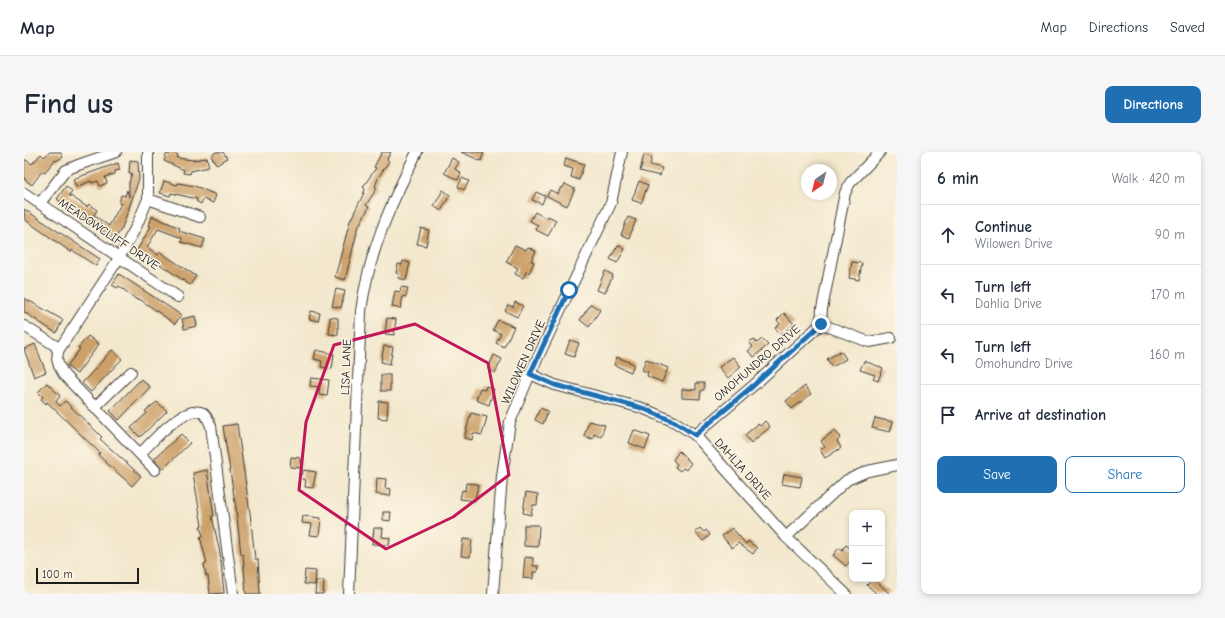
<!DOCTYPE html>
<meta charset="utf-8">
<style>
body{margin:0;font-family:"Comic Neue",sans-serif;background:#f6f6f7;color:#1f2937}
.controls{position:absolute;right:12px;bottom:12px;display:grid;overflow:hidden;border-radius:8px;box-shadow:0 2px 6px #0003}
.controls button{width:36px;height:36px;display:grid;place-items:center;padding:0;border:0;border-bottom:1px solid #e0e1e3;background:#fff;color:#1f2937;font:20px sans-serif}
.compass{position:absolute;left:777px;top:12px;width:36px;height:36px;border-radius:50%;background:#fff;box-shadow:0 2px 6px #0003;rotate:215deg}
.scale{position:absolute;left:12px;bottom:10px;width:103px;box-sizing:border-box;padding-left:4px;border:2px solid #1c1c1c;border-top:0;font-size:11px;line-height:14px;white-space:nowrap;color:#1c1c1c;-webkit-text-stroke:3px #fcf5e5;paint-order:stroke}
.stop{position:absolute;width:12px;height:12px;margin:-9px;border:3px solid #1f6fb2;border-radius:50%;background:#fff}
.stop.end{background:#1f6fb2;border-color:#fff;box-shadow:0 1px 4px #0008}
.list{margin:0;padding:0;list-style:none}
h2{display:flex;justify-content:space-between;align-items:center;height:52px;margin:0;padding:0 16px;font-size:17px}
h2 small{font-size:13px;font-weight:400;color:#747a83}
.list li{display:grid;grid-template-columns:26px 1fr auto;gap:12px;align-items:center;box-sizing:border-box;height:60px;padding:0 16px;border-top:1px solid #e0e1e3}
.list b{display:block;font-size:15px;white-space:nowrap}
.list p{margin:0;font-size:13px;white-space:nowrap;color:#747a83}
.list em{font-size:13px;font-style:normal;color:#747a83}
.actions{display:flex;gap:8px;padding:12px 16px}
.actions a{flex:1;padding:9px 0;border:1px solid #1f6fb2;border-radius:8px;text-align:center;font-size:14px;color:#1f6fb2}
.actions .main{background:#1f6fb2;color:#fff}
.icon{flex:none;width:22px;height:22px;fill:none;stroke:currentColor;stroke-width:2;stroke-linecap:round;stroke-linejoin:round}
.map{position:relative;flex:none;width:873px;height:442px;overflow:hidden;border-radius:8px}
header{display:flex;align-items:center;gap:24px;box-sizing:border-box;height:56px;padding:0 20px;background:#fff;border-bottom:1px solid #e0e1e3}
header strong{font-size:19px}
nav{display:flex;gap:22px;margin-inline-start:auto;font-size:14px}
.intro{display:flex;align-items:center;justify-content:space-between;box-sizing:border-box;height:96px;padding:0 24px}
h1{margin:0;font-size:28px}
.button{padding:10px 18px;border-radius:8px;background:#1f6fb2;color:#fff;font-size:14px;font-weight:700}
main{display:flex;gap:24px;padding:0 24px}
aside{flex:1;background:#fff;border-radius:8px;box-shadow:0 2px 6px #0003}
.map>svg:first-child{display:block}
</style>
<header>
<strong>Map</strong>
<nav><a>Map</a><a>Directions</a><a>Saved</a></nav>
</header>
<div class="intro"><h1>Find us</h1><a class="button">Directions</a></div>
<main>
<div class="map">
<svg width="873" height="442" viewBox="0 0 873 442">
<rect width="100%" height="100%" fill="#fcf5e5"/>
<filter id="ink" filterUnits="userSpaceOnUse"><feTurbulence type="fractalNoise" baseFrequency=".025" numOctaves="2"/><feDisplacementMap in="SourceGraphic" scale="8" xChannelSelector="R" yChannelSelector="G"/><feConvolveMatrix kernelMatrix="1 2 1 2 8 2 1 2 1" color-interpolation-filters="sRGB"/></filter>
<filter id="wash" filterUnits="userSpaceOnUse"><feTurbulence type="fractalNoise" baseFrequency=".012" numOctaves="4" result="noise"/><feDisplacementMap in="SourceGraphic" scale="16" xChannelSelector="R" yChannelSelector="G"/><feGaussianBlur stdDeviation="0.9" result="paint"/><feColorMatrix in="noise" values="0 0 0 0 0 0 0 0 0 0 0 0 0 0 0 0 0 1.4 0 .05"/><feComposite in="paint" operator="in"/></filter>
<g filter="url(#wash)">
<rect width="100%" height="100%" fill="#f3e8cd"/>
<g id="blocks">
<g fill="#cca069">
<polygon points="26,0 36,0 39,5 32,9 31,8 20,21 18,19 8,33 0,27 0,7 8,12 17,2 20,5"/>
<polygon points="147,0 154,3 153,6 169,8 183,6 185,15 167,19 166,22 159,21 160,18 140,9 143,1 145,3"/>
<polygon points="192,0 199,0 203,6 193,13 187,4"/>
<polygon points="358,0 367,0 363,7 365,9 354,26 351,35 353,36 342,53 345,55 332,79 333,80 321,128 311,125 326,69 339,43 341,37 339,35 352,16 350,15"/>
<polygon points="437,0 460,0 457,9"/>
<polygon points="620,3 628,5 626,13 638,16 636,24 616,19"/>
<polygon points="428,6 435,10 431,17 437,21 434,28 420,21"/>
<polygon points="542,6 560,12 555,28 547,25 549,17 540,14"/>
<polygon points="106,8 114,9 115,27 98,76 90,88 33,47 42,34 48,39 45,43 63,55 65,52 73,58 70,63 85,74 97,52 95,51 97,43 101,44 103,38 105,45 105,31 108,21 105,21"/>
<polygon points="94,11 96,18 91,19 91,22 81,25 83,31 76,34 74,29 68,31 67,29 52,35 49,27"/>
<polygon points="438,26 445,29 440,38 434,35"/>
<polygon points="140,29 153,33 154,31 171,34 192,43 189,51 179,47 177,52 172,49 173,47 147,41 146,44 136,41"/>
<polygon points="615,29 624,33 617,51 608,48"/>
<polygon points="541,32 551,37 543,54 523,44 526,38 534,42 537,35 539,36"/>
<polygon points="419,38 426,43 417,59 410,54"/>
<polygon points="512,40 521,44 518,52 508,48"/>
<polygon points="0,57 76,107 72,114 48,98 47,100 0,67"/>
<polygon points="511,60 523,67 524,64 532,68 524,84 512,78 514,73 506,69"/>
<polygon points="128,64 156,76 155,79 181,87 178,96 157,90 158,86 134,77 123,95 134,103 136,100 172,124 166,133 124,104 123,107 112,100 127,74 125,74"/>
<polygon points="604,65 612,68 605,86 597,83"/>
<polygon points="397,76 405,78 402,94 393,92"/>
<polygon points="491,93 502,98 504,95 512,99 507,109 510,110 505,121 503,119 499,126 491,122 494,116 482,110"/>
<polygon points="594,93 601,97 593,111 586,107"/>
<polygon points="379,109 386,111 382,128 374,126 375,122 372,121 374,112 378,113"/>
<polygon points="828,110 838,111 835,128 825,126"/>
<polygon points="581,119 589,123 581,141 573,138"/>
<polygon points="95,122 157,163 151,172 114,146 113,148 95,134 93,136 88,133"/>
<polygon points="377,135 384,136 382,145 379,144 377,156 368,155 371,139 376,140"/>
<polygon points="312,137 321,139 317,156 308,154"/>
<polygon points="0,146 39,168 32,181 0,160"/>
<polygon points="491,150 499,154 493,165 481,159 484,153 489,155"/>
<polygon points="567,152 576,158 565,175 556,168"/>
<polygon points="287,159 296,161 294,169 285,167"/>
<polygon points="760,161 770,172 757,183 751,176 756,172 753,168"/>
<polygon points="171,164 173,174 160,177 158,167"/>
<polygon points="306,165 314,166 314,183 305,182"/>
<polygon points="363,166 372,167 370,183 361,182"/>
<polygon points="474,168 490,175 480,195 472,191 477,182 469,178"/>
<polygon points="64,184 75,192 53,222 43,214 56,197 54,196"/>
<polygon points="730,187 733,191 738,187 744,193 730,205 724,199 729,195 725,190"/>
<polygon points="546,188 555,191 550,205 541,202"/>
<polygon points="11,192 22,220 10,225 0,197"/>
<polygon points="360,194 369,195 366,212 357,210"/>
<polygon points="88,198 98,207 67,240 58,231"/>
<polygon points="292,198 310,202 308,217 297,215 298,209 290,207"/>
<polygon points="817,199 822,207 808,215 803,207"/>
<polygon points="470,203 478,207 471,221 464,217"/>
<polygon points="593,205 610,212 607,220 590,213"/>
<polygon points="709,205 717,215 704,226 695,215"/>
<polygon points="622,207 644,216 638,230 623,224 624,220 618,218"/>
<polygon points="840,209 859,216 854,229 849,227 851,223 836,218"/>
<rect x="357" y="223" width="9" height="16"/>
<polygon points="287,226 305,228 303,244 295,243 296,235 286,234"/>
<polygon points="117,227 126,235 95,268 86,259"/>
<polygon points="23,231 36,244 32,250 36,254 41,249 78,285 76,287 117,324 108,334 74,303 76,301 23,250 22,252 17,247 19,245 14,240"/>
<polygon points="672,231 680,231 680,238 677,238 676,247 658,246 658,237 672,238"/>
<polygon points="462,234 470,237 465,253 452,248 456,236 461,238"/>
<polygon points="781,234 787,242 768,257 762,249"/>
<polygon points="355,249 364,250 363,267 354,266"/>
<polygon points="133,250 143,259 116,285 107,276 123,261 121,259"/>
<polygon points="516,256 524,259 519,272 511,268"/>
<polygon points="447,261 463,265 458,283 449,281 448,288 440,286"/>
<polygon points="851,266 869,270 866,280 848,276"/>
<polygon points="565,269 581,273 577,285 570,282 569,287 560,284"/>
<polygon points="741,269 746,275 727,291 721,283 734,272 736,274"/>
<polygon points="213,272 226,361 231,407 234,407 236,442 222,442 219,402 217,402 212,357 199,274"/>
<polygon points="610,278 626,284 621,297 605,291"/>
<polygon points="811,278 816,286 813,289 817,296 801,306 796,298 801,295 797,289"/>
<polygon points="157,282 166,291 139,317 130,307"/>
<polygon points="655,299 667,311 662,318 659,316 656,319 651,315 653,312 649,308"/>
<polygon points="267,305 277,306 277,316 266,315"/>
<polygon points="183,318 190,364 188,364 196,401 200,441 189,442 186,442 184,424 182,424 180,412 183,411 176,385 179,384 176,374 178,374 169,321"/>
<polygon points="279,318 292,320 289,336 281,335 282,328 278,327"/>
<polygon points="760,322 778,325 776,335 758,332"/>
<polygon points="353,326 362,327 361,336 367,337 366,344 352,342"/>
<polygon points="442,331 454,332 451,349 436,347 438,338 441,339"/>
<polygon points="502,340 514,342 513,353 509,353 507,363 499,361"/>
<polygon points="359,360 367,360 366,369 359,368"/>
<polygon points="279,364 297,366 295,384 286,383 288,372 278,371"/>
<polygon points="500,373 515,373 514,395 500,394"/>
<polygon points="350,376 359,376 358,385 366,386 365,393 348,392"/>
<polygon points="676,376 680,380 682,378 686,383 679,389 671,380"/>
<polygon points="708,376 722,392 724,389 733,396 729,402 714,391 708,396 698,384"/>
<polygon points="439,387 448,388 446,405 437,404"/>
<polygon points="822,393 828,398 828,403 826,406 828,407 822,414 809,403 815,396 818,398"/>
<polygon points="501,405 509,406 509,414 514,414 513,420 509,420 509,427 499,426"/>
<polygon points="281,418 292,419 291,433 280,432"/>
<polygon points="849,427 850,427 866,442 853,442 843,433"/>
<polygon points="292,429 300,429 299,442 291,442"/>
</g>
</g>
</g>
<g filter="url(#ink)">
<use href="#blocks" fill-opacity="0" stroke="#3c3b37" stroke-width="1"/>
<g fill="none" stroke-linecap="round" stroke-linejoin="round">
<g stroke="#3c3b37" stroke-width="12">
<g id="minor">
<polyline points="0,41 154,145"/>
<polyline points="124,47 176,65"/>
<polyline points="16,51 42,18 54,13 92,0"/>
<polyline points="797,172 845,190 867,186"/>
<polyline points="0,174 32,194 34,201 33,207 35,214 40,223 131,318"/>
<polyline points="34,199 95,106 112,75 124,47 124,0"/>
<polyline points="506,222 531,233 618,256 651,270 671,283 762,385 822,442"/>
<polyline points="71,255 107,220"/>
<polyline points="671,283 730,233 797,172 798,157 821,41 826,31 856,0"/>
<path d="M116,302C128,290 161,251 179,261C183,264 185,269 187,274L209,442"/>
<polyline points="762,385 823,328 844,319 873,313"/>
<path d="M325,442L337,159C345,100 366,53 393,0"/>
<polyline points="469,442 478,324 486,270 506,222 587,51 598,0"/>
</g>
</g>
<use href="#minor" stroke="#fff" stroke-width="10"/>
</g>
</g>
<g fill="none" stroke-linecap="round" stroke-linejoin="round" filter="url(#ink)">
<polyline stroke="#1f6fb2" stroke-width="5" points="545,138 506,222 531,233 618,256 651,270 671,283 730,233 797,172"/>
</g>
<path fill="none" stroke="#c2185b" stroke-width="3" stroke-linejoin="round" d="M391,172L464,211L485,323L429,365L362,397L275,338L282,270L310,193Z"/>
<g text-anchor="middle" stroke-width="3" stroke-linejoin="round" paint-order="stroke">
<g font-size="12" fill="#1c1c1c" stroke="#fcf5e5">
<text transform="translate(85 82) rotate(34)" y="4">MEADOWCLIFF DRIVE</text>
<text transform="translate(499 210) rotate(-66)" y="4">WILOWEN DRIVE</text>
<text transform="translate(733 211) rotate(-41)" y="4">OMOHUNDRO DRIVE</text>
<text transform="translate(322 215) rotate(-88)" y="4">LISA LANE</text>
<text transform="translate(719 317) rotate(48)" y="4">DAHLIA DRIVE</text>
</g>
</g>
</svg>
<div class="controls">
<button>+</button>
<button>−</button>
</div>
<svg class="compass" viewBox="-18 -18 36 36"><path d="M0-13l5 13h-10z" fill="#e53935"/><path d="M0 13l5-13h-10z" fill="#747a83"/></svg>
<div class="scale">100 m</div>
<div class="stop" style="left:545px;top:138px"></div>
<div class="stop end" style="left:797px;top:172px"></div>
</div>
<aside>
<h2>6 min<small>Walk · 420 m</small></h2>
<ul class="list">
<li><svg class="icon" aria-label="ahead" viewBox="0 0 24 24"><path d="M12 20V5M6 11l6-6 6 6"/></svg><div><b>Continue</b><p>Wilowen Drive</p></div><em>90 m</em></li>
<li><svg class="icon" aria-label="left" viewBox="0 0 24 24"><path d="M17 20v-9H6M10 6l-5 5 5 5"/></svg><div><b>Turn left</b><p>Dahlia Drive</p></div><em>170 m</em></li>
<li><svg class="icon" aria-label="left" viewBox="0 0 24 24"><path d="M17 20v-9H6M10 6l-5 5 5 5"/></svg><div><b>Turn left</b><p>Omohundro Drive</p></div><em>160 m</em></li>
<li><svg class="icon" aria-label="arrive" viewBox="0 0 24 24"><path d="M6 21V4h12l-3 4 3 4H6"/></svg><div><b>Arrive at destination</b></div></li>
</ul>
<div class="actions"><a class="main">Save</a><a>Share</a></div>
</aside>
</main>
